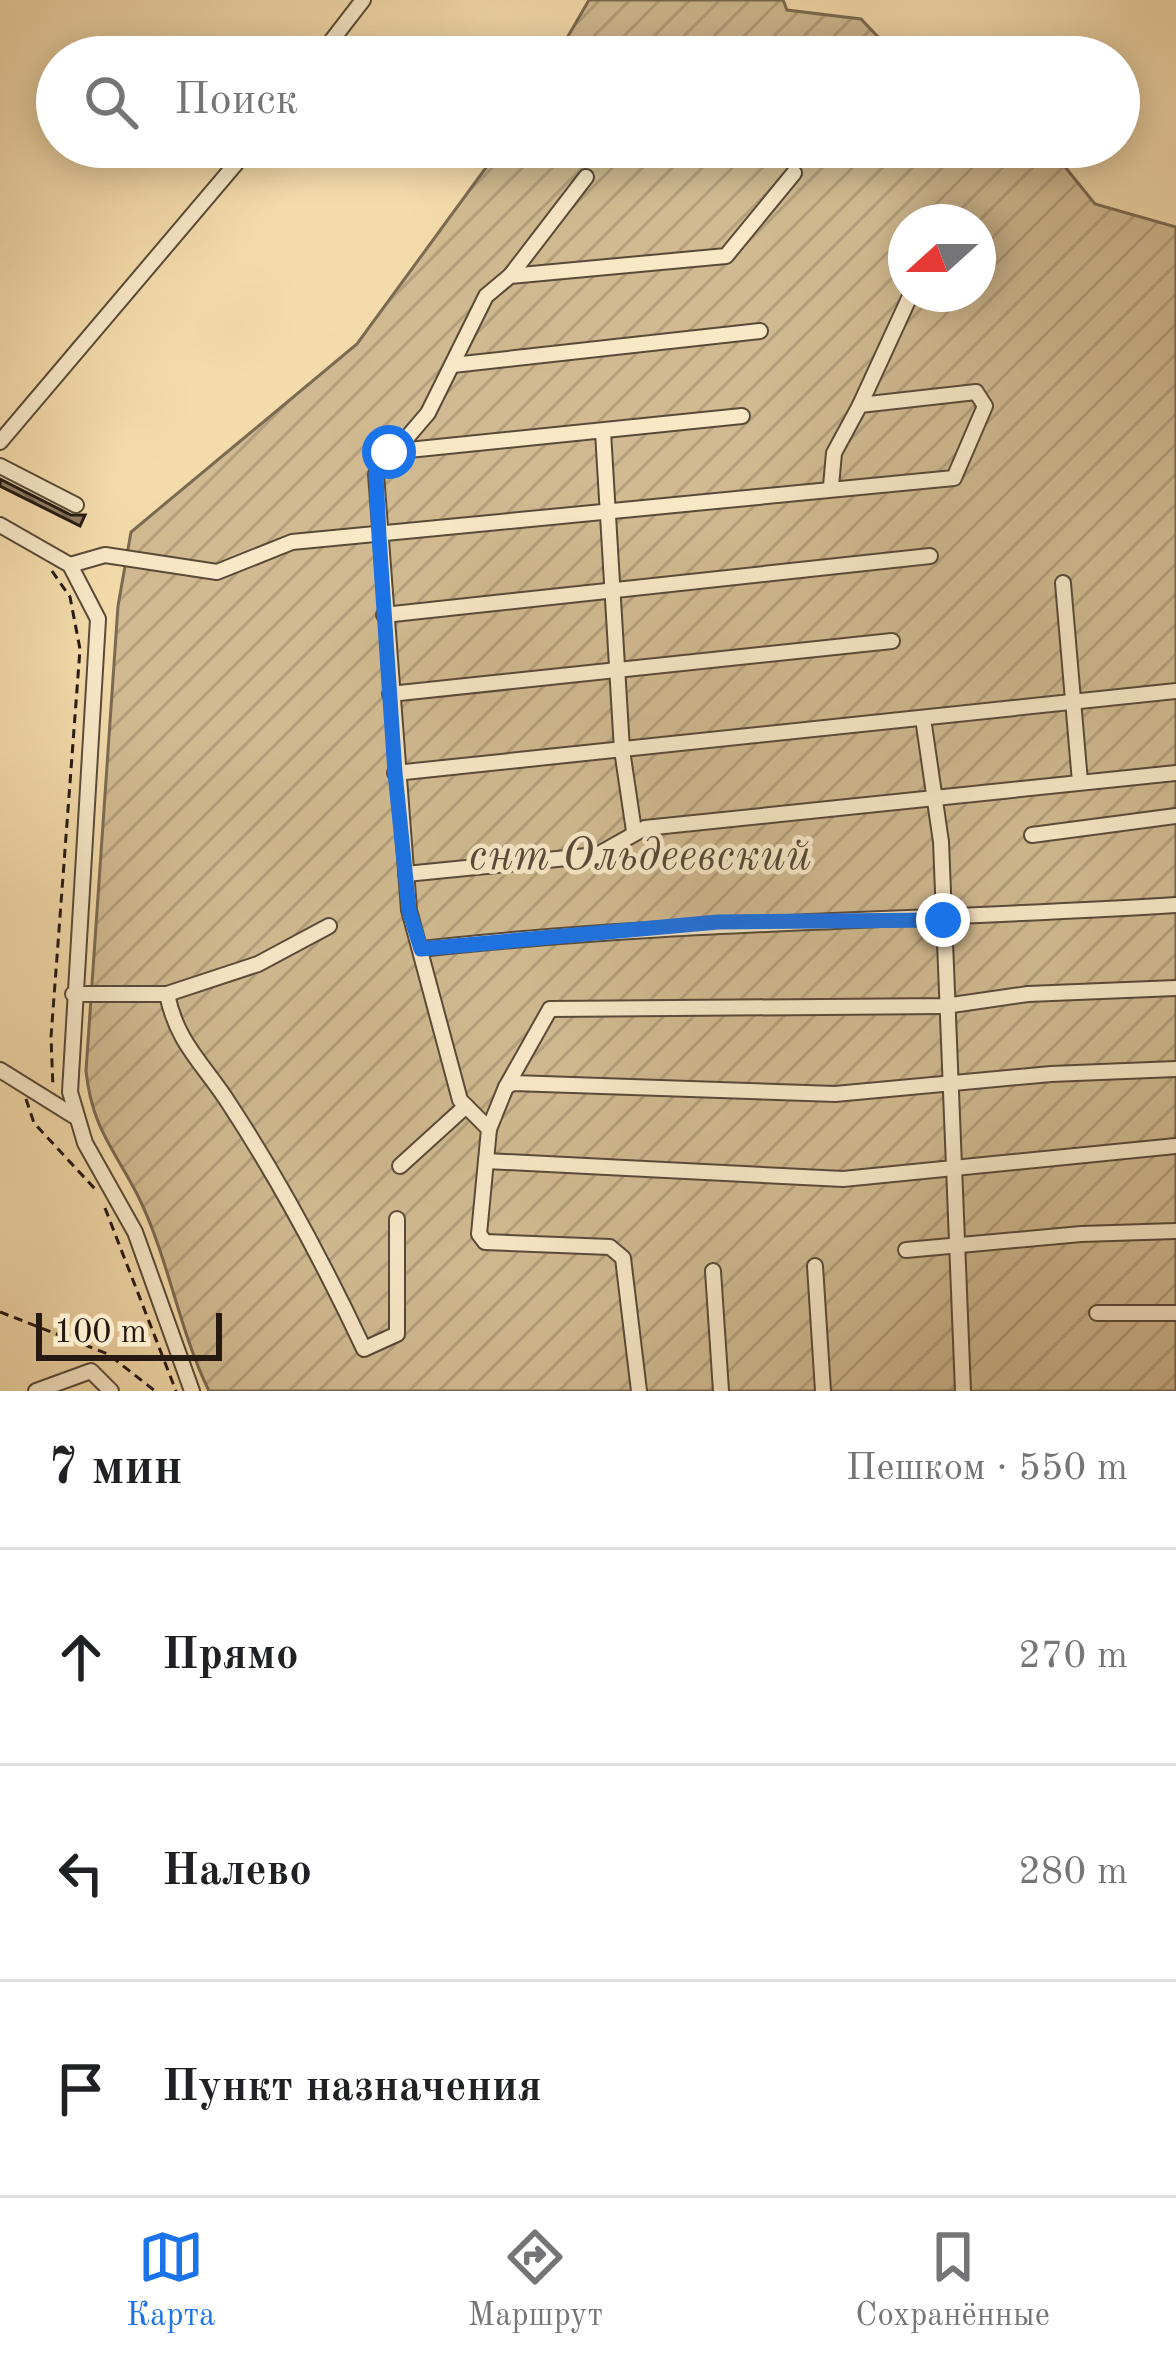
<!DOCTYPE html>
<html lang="ru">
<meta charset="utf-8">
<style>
body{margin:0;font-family:"Old Standard TT",serif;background:#f2f2f2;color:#202124}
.compass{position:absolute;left:888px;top:204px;width:108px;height:108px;border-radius:50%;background:#fff;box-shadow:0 6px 30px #0003;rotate:249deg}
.scale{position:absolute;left:36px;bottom:30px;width:186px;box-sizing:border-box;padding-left:12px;border:6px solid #251912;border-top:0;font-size:33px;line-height:42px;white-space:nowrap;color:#251912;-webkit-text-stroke:9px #f8e8c8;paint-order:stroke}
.stop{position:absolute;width:36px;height:36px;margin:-27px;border:9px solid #1a73e8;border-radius:50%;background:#fff}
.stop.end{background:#1a73e8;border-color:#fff;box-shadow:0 3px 12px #0008}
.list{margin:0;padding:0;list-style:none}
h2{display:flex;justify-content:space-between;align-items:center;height:156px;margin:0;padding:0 48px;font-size:51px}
h2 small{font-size:39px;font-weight:400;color:#757577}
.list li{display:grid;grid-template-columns:78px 1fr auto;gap:36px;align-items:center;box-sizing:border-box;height:216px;padding:0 48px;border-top:3px solid #e0e0e0}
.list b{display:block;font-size:45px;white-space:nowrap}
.list em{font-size:39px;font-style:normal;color:#757577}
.icon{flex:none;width:66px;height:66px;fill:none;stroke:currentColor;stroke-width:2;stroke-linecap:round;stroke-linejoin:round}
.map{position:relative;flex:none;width:1176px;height:1391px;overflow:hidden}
.search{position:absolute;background:#fff;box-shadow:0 6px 30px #0003;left:36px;right:36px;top:36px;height:132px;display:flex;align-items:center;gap:30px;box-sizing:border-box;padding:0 42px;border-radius:66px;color:#757577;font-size:45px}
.sheet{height:804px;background:#fff}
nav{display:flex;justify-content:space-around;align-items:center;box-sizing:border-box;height:168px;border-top:3px solid #e0e0e0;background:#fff;font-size:33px;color:#757577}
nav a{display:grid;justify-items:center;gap:6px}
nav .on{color:#1a73e8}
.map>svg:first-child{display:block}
</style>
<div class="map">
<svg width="1176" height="1391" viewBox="0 0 1176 1391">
<defs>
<pattern id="garden-furrows" width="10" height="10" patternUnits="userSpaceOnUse" patternTransform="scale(3)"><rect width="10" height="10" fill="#d1ba91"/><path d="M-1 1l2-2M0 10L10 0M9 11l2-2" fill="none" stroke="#b39f7c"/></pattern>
<pattern id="building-back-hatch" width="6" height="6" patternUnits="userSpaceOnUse" patternTransform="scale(3)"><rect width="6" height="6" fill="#917e62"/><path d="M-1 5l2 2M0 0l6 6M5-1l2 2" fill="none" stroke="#76664f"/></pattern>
</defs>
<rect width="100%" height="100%" fill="#f4dbab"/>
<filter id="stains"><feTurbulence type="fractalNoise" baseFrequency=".00167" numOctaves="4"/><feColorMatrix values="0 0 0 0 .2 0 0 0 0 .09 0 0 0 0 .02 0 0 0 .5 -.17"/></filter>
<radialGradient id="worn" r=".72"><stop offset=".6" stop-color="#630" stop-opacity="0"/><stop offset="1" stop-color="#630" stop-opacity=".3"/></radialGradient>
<g fill="url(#garden-furrows)" stroke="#7b6a52" stroke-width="3" fill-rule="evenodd">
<polygon points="589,0 783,0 787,10 861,19 897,57 556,57"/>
<path d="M501,147H1049L1095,204L1176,227V1391H209C179,1330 169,1260 139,1198C115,1150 92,1129 86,1071L118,606L131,532L357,344ZM906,222H978V294H906Z"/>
</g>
<polygon fill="url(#building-back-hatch)" stroke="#251912" stroke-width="3" points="0,479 71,515 85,515 80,526 0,486"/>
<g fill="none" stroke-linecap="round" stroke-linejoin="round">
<g stroke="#594a38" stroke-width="18">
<g id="minor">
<polyline points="319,57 363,0"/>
<polyline points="510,276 586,177"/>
<polyline points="453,365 760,331"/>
<polyline points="860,405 911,294"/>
<polyline points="603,432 622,750 634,831"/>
<polyline points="0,442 250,147"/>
<polyline points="389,452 742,416"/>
<polyline points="0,466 76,505"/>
<polyline points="0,525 70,565 98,619 70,1092 85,1143 135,1232 192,1391"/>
<polyline points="70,565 105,555 217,572 292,542 954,478 985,406 976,392 860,405 834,453 831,486"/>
<polyline points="1063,583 1080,782"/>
<polyline points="384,615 930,556"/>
<polyline points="390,694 892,641"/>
<polyline points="923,718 941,842 963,1391"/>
<polyline points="395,773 1176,691"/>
<polyline points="1032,835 1176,816"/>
<polyline points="406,874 597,855 645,828 1176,773"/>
<path d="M421,949C673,921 923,921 1176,905"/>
<polyline points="73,994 167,994 258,964 329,926"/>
<path d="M167,994C177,1044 204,1064 230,1105C281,1183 325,1266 364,1349L397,1334V1219"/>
<polyline points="0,1070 74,1116"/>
<polyline points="506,1087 550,1009 945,1006 1028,994 1176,988"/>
<polyline points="489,1129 506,1087 513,1083 835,1094 1051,1074 1176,1069"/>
<polyline points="486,1161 843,1179 1176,1146"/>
<polyline points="400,1166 466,1106"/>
<polyline points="906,1250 1081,1234 1176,1231"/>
<polyline points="815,1266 823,1391"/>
<polyline points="713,1271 721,1391"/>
<polyline points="1097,1313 1176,1313"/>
<polyline points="36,1391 91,1371 111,1391"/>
<polyline points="639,1391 623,1258 610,1247 485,1242 479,1234 489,1129 460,1100 409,910 376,474 428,413 486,296 510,276 726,256 794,173"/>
</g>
</g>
<g stroke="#251912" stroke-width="3" stroke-dasharray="9 6" stroke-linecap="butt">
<polyline points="52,571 70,597 80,649 51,1037 53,1088"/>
<polyline points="26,1099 34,1123 95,1189"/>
<polyline points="105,1208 176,1391"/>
<polyline points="0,1312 108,1354 155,1391"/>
</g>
<use href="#minor" stroke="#f8e8c8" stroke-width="14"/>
</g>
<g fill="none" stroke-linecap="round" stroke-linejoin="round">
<polyline stroke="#1a73e8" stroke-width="15" points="389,452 376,474 379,536 395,773 409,910 421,949 718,922 943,920"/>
</g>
<g text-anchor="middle" stroke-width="9" stroke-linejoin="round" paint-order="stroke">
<g font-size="45" font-style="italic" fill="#594938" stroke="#f8e8c8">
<text x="640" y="869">снт Ольдеевский</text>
</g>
</g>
<rect width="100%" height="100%" filter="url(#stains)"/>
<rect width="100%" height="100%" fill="url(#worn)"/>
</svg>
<svg class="compass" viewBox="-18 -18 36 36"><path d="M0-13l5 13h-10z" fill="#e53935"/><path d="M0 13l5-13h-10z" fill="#757577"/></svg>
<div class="scale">100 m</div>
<div class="stop" style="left:389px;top:452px"></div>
<div class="stop end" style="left:943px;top:920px"></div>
<div class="search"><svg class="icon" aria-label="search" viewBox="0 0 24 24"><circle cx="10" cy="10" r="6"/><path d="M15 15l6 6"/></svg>Поиск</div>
</div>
<section class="sheet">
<h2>7 мин<small>Пешком · 550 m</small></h2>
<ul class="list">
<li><svg class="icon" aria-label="ahead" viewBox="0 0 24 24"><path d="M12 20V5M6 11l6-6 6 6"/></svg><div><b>Прямо</b></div><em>270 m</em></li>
<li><svg class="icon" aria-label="left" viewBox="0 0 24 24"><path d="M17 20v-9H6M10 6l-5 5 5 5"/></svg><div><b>Налево</b></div><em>280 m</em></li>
<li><svg class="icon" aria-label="arrive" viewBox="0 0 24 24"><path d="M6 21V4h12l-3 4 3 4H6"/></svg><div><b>Пункт назначения</b></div></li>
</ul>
</section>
<nav>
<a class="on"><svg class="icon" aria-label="map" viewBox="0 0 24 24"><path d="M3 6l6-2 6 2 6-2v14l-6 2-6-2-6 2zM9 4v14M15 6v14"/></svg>Карта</a>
<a><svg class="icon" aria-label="directions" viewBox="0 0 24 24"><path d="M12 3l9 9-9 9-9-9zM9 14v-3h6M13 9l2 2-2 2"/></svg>Маршрут</a>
<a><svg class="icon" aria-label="saved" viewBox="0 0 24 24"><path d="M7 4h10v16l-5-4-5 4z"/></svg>Сохранённые</a>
</nav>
